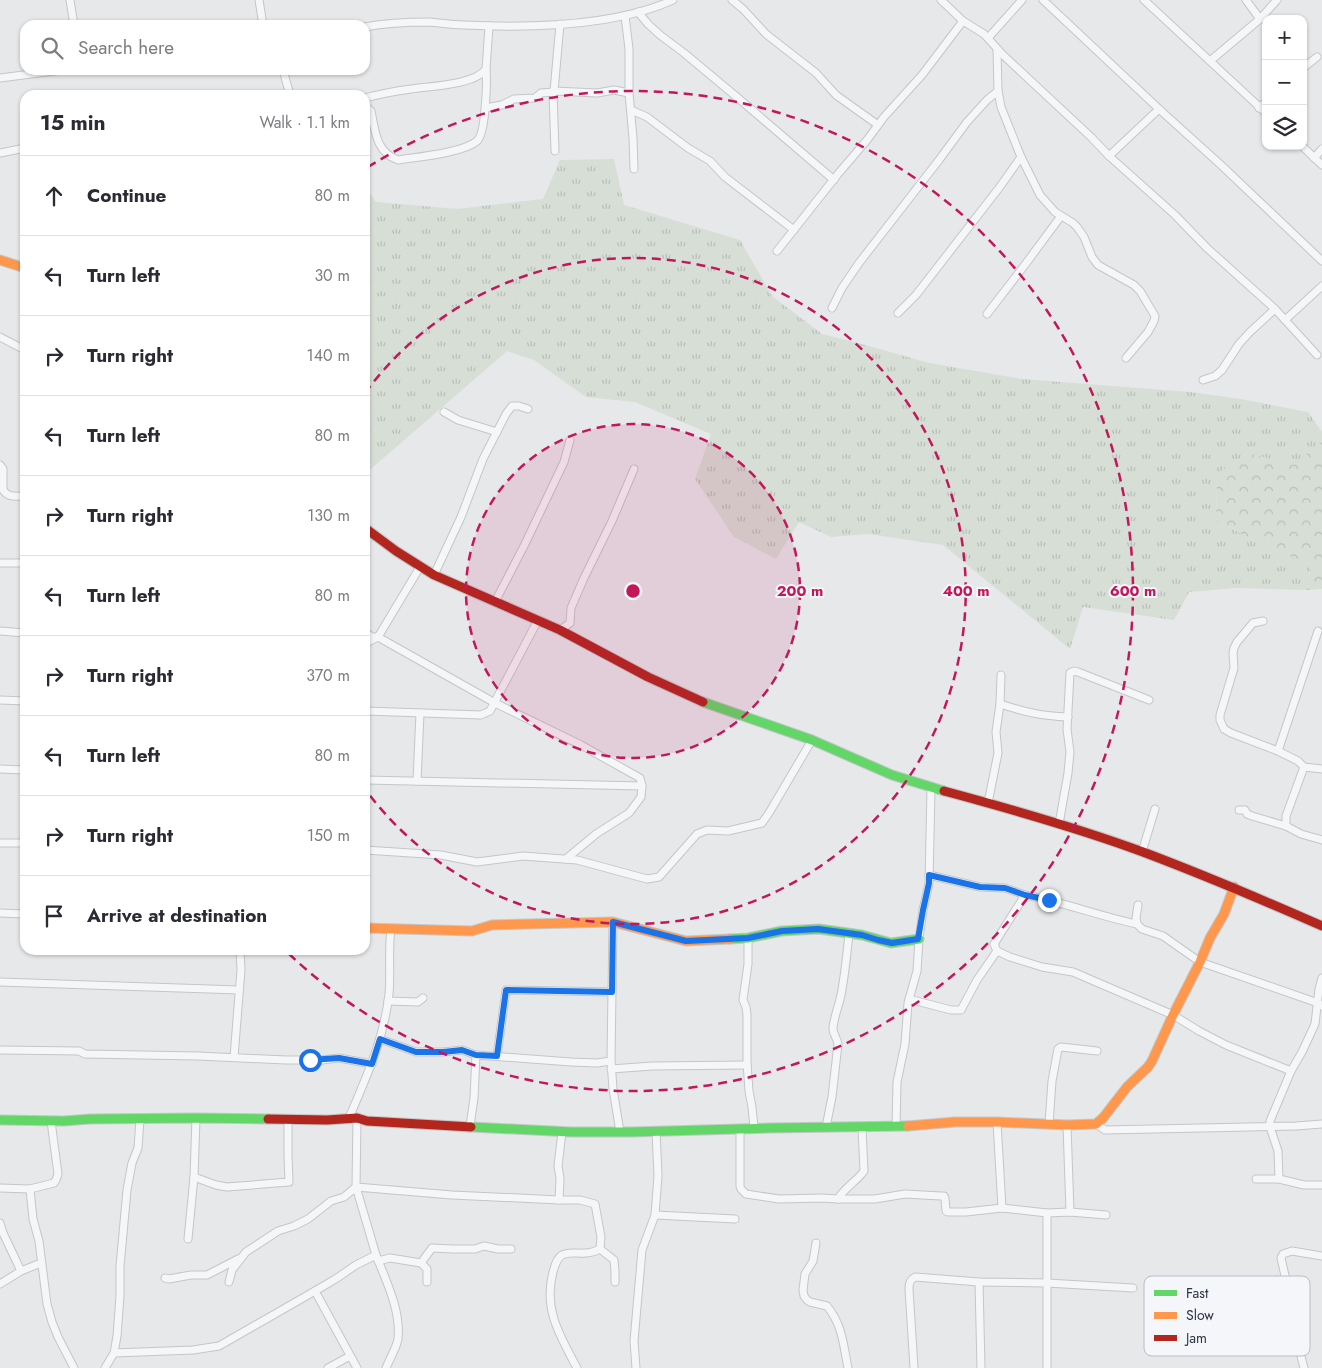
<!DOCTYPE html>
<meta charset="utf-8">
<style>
body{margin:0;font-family:Jost,sans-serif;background:#f7f7f7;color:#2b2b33}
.controls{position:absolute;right:15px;top:15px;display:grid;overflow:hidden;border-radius:10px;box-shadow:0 1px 4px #0004}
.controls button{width:45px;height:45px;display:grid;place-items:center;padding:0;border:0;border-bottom:1px solid #e1e1e2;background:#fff;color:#2b2b33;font:25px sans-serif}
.stop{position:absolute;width:15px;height:15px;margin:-11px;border:4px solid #1a73e8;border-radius:50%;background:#fff}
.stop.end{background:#1a73e8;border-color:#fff;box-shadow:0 1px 5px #0008}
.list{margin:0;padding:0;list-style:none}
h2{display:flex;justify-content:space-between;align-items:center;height:65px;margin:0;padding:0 20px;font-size:21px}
h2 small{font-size:16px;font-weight:400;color:#7c7c81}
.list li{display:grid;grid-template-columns:32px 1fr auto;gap:15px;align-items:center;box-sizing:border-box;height:80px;padding:0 20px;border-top:1px solid #e1e1e2}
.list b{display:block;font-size:19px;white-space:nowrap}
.list em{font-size:16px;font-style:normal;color:#7c7c81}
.icon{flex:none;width:28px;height:28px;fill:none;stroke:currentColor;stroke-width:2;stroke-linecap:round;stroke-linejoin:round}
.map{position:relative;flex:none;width:1322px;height:1368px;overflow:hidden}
.search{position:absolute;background:#fff;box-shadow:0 1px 4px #0004;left:20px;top:20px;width:350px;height:55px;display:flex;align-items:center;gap:12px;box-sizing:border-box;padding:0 18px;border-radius:15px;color:#7c7c81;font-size:19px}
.panel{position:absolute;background:#fff;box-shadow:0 1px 4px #0004;left:20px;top:90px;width:350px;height:865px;border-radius:15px}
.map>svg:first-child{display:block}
</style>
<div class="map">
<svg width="1322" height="1368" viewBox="0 0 1322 1368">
<defs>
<pattern id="grass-tufts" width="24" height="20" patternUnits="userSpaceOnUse" patternTransform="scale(1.25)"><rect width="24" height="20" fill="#d6ded6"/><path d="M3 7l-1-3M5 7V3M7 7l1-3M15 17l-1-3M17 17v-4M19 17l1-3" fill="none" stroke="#b8bfb9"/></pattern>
<pattern id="forest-crowns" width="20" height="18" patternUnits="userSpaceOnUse" patternTransform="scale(1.25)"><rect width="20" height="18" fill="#d6ded6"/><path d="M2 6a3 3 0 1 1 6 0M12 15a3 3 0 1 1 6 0" fill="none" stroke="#b8bfb9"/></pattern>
</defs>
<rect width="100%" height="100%" fill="#e6e8ea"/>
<polygon fill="url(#grass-tufts)" points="614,159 624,205 740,240 772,296 822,334 858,343 929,363 1022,379 1190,392 1241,399 1308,412 1322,432 1322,441 1294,466 1248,453 1217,474 1216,519 1257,543 1311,565 1307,590 1236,588 1189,592 1174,620 1083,607 1070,649 943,545 868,534 831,537 799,522 776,559 734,537 695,479 711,434 635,402 586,397 534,360 507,351 365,474 365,187 376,202 457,209 543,199 560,160"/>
<polygon fill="url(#forest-crowns)" points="1322,441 1322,589 1307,590 1311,565 1257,543 1216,519 1217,474 1248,453 1294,465"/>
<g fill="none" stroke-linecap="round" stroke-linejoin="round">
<g stroke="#c4c6c8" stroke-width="9">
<g id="street">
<polyline points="70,0 74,25"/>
<polyline points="259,0 263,25"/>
<polyline points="732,0 743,9 766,34 816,73 836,95 878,125"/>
<polyline points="941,0 963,21 984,34 1003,55 1091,137 1109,156 1175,215 1207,248 1275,309 1317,355"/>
<polyline points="1043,0 1159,109 1109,156"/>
<polyline points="1144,0 1266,113"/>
<polyline points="1246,0 1260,19"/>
<polyline points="638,12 648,24 660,35 684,53 738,98 834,180"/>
<polyline points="625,16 629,49 629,93 633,138 634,169"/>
<path d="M365,27C386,23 408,22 429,22C441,23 452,25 463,25C527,28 614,27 673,0"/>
<polyline points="988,38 1022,0"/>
<polyline points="997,49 998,91 1001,107 1021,157 1040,195 1055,212 1073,223 1077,227 1084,237 1092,257 1098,265 1134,285 1140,291 1155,316 1154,321 1148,332 1126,358"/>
<polyline points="1210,61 1260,19 1277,0"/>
<polyline points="1303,68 1317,57"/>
<polyline points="283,70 290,95"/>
<polyline points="0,78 62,70"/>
<polyline points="554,91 597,93 614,90 629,93"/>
<polyline points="553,92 555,151"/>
<path d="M365,98C380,94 396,91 411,89C430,86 475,85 486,69L489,26"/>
<path d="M365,106L371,111C375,130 376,153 398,160C417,157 463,153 477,141C486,133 487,82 486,69"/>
<polyline points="485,108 502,105 514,99 535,98 541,93 553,92 554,91 560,24"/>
<polyline points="1259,108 1266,102"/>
<polyline points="1159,109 1221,165 1322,261"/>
<polyline points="631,110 647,117 688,148 710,161 725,177 794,230"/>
<polyline points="1302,146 1322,165"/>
<polyline points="0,153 25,148"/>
<polyline points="1314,158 1322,149"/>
<polyline points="777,251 838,174 867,140 884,117 922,75 963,21"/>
<polyline points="832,308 842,288 859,263 939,160 967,122 987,100 998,91"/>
<polyline points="898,313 916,295 999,188 1021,157"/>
<polyline points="987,314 1024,266 1061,216"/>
<polyline points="1285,320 1322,286"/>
<polyline points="0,337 25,350"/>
<polyline points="1203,380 1215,376 1222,370 1239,344 1250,332 1275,309"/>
<polyline points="444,412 458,420 497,432"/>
<path d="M0,465L3,469V490C8,498 16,496 25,496"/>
<polyline points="0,563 25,563"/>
<polyline points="434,575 461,517 483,459 506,414 512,406 519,406 528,409"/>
<polyline points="495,602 525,544 564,462 570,440"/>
<polyline points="1263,621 1253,623 1237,642 1234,648 1233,653 1234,668 1220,715 1220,720 1224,729 1231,733 1278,751 1298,761 1304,767 1322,769"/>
<polyline points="560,630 570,623 571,608 584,578 612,521 634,469"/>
<polyline points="0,631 25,633"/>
<polyline points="365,632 372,637 378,637 495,703 581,745 640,778 642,786"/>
<polyline points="365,642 368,642 378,637 420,567"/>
<polyline points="0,700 25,701"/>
<path d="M1000,704C1025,712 1041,716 1068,717"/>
<polyline points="365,711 481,715 490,711 538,620"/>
<polyline points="1278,751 1318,631"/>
<polyline points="0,769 25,770"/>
<polyline points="365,780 642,786 641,797 629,813 596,834 566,859"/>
<polyline points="417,781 420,713"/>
<polyline points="988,803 998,753 996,732 1000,704 1001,675"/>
<polyline points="1239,810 1245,810 1247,814 1252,816 1286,826 1301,834 1322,840"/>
<polyline points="1059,824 1068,773 1070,752 1067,729 1070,673 1074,671 1078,672 1149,700"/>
<polyline points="1286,826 1286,816 1304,767"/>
<polyline points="0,843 25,843"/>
<polyline points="365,850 441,855 477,862 523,856 577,860 647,879 659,877 697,834 707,830 728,831 762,823 769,813 812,740"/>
<polyline points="1142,852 1155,809"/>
<polyline points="929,875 980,887 1005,888 1025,895 994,944 997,951 1010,957 1042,967 1073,972 1173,1015 1199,1031 1226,1045 1291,1071"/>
<path d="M1025,895C1063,902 1099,916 1137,924"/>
<polyline points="1138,905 1136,918 1137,924 1142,929 1163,936 1200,962 1318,1003 1322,1006"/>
<polyline points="0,913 25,914"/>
<polyline points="613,922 611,1061 613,1089 620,1132"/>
<polyline points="748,938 748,964 743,1000 746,1007 747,1015 747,1063 749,1091 752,1107 754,1128"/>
<polyline points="0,982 239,990"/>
<polyline points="909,999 951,1010 961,1010 977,980 997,951"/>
<polyline points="388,1001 418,1002 423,998"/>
<polyline points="380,1039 416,1052 443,1052 462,1050 476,1055"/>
<polyline points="0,1050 79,1051 85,1054 198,1056 286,1060 322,1060 339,1058 372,1064"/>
<polyline points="497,1056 506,990 612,992"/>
<polyline points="234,1057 241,970 240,950"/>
<polyline points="611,1069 652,1066 747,1065"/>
<path d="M349,1118C366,1078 384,1039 389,994C391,973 388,951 391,929"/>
<polyline points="997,1122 1002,1208"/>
<polyline points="1049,1124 1052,1081 1058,1049 1061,1047 1097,1051"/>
<polyline points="1096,1124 1105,1130 1296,1126 1322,1124"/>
<polyline points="1067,1125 1070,1212"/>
<polyline points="470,1126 474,1098 476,1055 571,1062 597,1063 611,1061"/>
<path d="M826,1127L832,1097L838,1044C837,1038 833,1034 833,1029C833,1020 839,1005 841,995C845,974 847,954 849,933"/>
<polyline points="896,1127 897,1082 905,1044 908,1003 917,971 919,939 923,910 929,883 931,788"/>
<polyline points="740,1129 740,1186 741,1189 746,1194 779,1199 822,1198 838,1199 875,1199 905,1194 941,1196 944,1196 945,1198 946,1211 948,1212 966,1212 1002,1208 1047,1213 1070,1212 1106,1215"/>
<polyline points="194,1177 216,1185 227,1187 289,1182 288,1156 288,1119"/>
<polyline points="1256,1179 1279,1179 1304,1185 1322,1185"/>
<polyline points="1279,1179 1278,1151 1270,1127 1270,1121 1291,1071 1302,1052 1315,1024 1319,989 1322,978"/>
<polyline points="0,1188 30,1189 54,1183 56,1180 58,1174 51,1121"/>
<polyline points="30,1189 33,1219 39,1241 47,1304 52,1322 58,1337 74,1368"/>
<path d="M838,1199C845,1187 856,1182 864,1171L862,1128"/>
<path d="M559,1200H580L595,1204L601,1237L600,1249C596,1251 591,1253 585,1253C578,1254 569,1251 562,1255C556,1259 555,1266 553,1272C543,1309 560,1336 577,1368"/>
<polyline points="1047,1213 1047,1368"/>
<polyline points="655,1215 735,1219"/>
<polyline points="0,1223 3,1233 21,1271"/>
<polyline points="188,1239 194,1177 196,1118"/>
<path d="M816,1243L813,1261L805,1274L803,1290L804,1296L807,1300L810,1302L827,1306C843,1326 843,1344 848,1368"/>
<polyline points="600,1249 614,1260 615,1271 615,1282"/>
<path d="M376,1255C386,1281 401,1310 398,1339C396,1349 390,1358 386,1368"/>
<polyline points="378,1261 390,1258 421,1263 427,1269 427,1282"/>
<polyline points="421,1263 432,1248 453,1249 475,1249 484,1246 498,1249 511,1249"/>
<polyline points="165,1278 169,1279 191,1275 207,1275 238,1259"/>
<polyline points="229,1282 232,1270 246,1252 278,1231 294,1226 308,1219 331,1201 344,1197 356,1187 452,1195 559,1200 560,1178 558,1166 562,1132"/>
<polyline points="979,1282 981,1368"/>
<polyline points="0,1284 21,1271 41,1263"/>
<polyline points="315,1291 357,1368"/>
<polyline points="114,1353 193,1350 219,1346 315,1291 327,1284 337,1278 356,1265 376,1255 356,1187 357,1118"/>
<polyline points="105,1368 114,1353 117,1336 120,1296 120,1266 127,1190 132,1163 138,1148 140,1119"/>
<polyline points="328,1368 350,1356"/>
<polyline points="636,1368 634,1341 642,1250 655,1215 658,1176 656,1131"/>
<path d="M914,1368L909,1289C909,1283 910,1280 915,1277L979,1282L1047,1283L1133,1288"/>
<polyline points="1304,1368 1295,1333 1289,1293 1281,1258 1283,1254 1292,1251 1322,1256"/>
</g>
</g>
<g stroke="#c4c6c8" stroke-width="11">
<g id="fast">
<polyline points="703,702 812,740 892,775 944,791"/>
<polyline points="730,939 748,938 782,931 819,929 862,935 891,943 919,939"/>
<polyline points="0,1120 64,1121 90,1119 196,1118 268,1119"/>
<polyline points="471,1127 571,1132 632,1132 770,1128 908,1126"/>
</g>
</g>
<g stroke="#c4c6c8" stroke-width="11">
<g id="slow">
<polyline points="0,260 25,268"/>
<polyline points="365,928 472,931 492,925 613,922 686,941 730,939"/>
<polyline points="908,1126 955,1122 997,1122 1067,1125 1096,1124 1103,1118 1127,1087 1148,1067 1152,1061 1173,1015 1200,962 1210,938 1224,914 1234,887"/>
</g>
</g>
<g stroke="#c4c6c8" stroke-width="11">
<g id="jam">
<polyline points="365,528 396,551 434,575 560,630 648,677 703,702"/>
<path d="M944,791C1011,809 1078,828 1143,852C1204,875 1263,900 1322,926"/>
<polyline points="268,1119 327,1120 357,1118 367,1121 471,1127"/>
</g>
</g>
<use href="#street" stroke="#f5f6f7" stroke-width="7"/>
<use href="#fast" stroke="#63d668" stroke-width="9"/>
<use href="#slow" stroke="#ff974d" stroke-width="9"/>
<use href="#jam" stroke="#b3261e" stroke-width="9"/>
</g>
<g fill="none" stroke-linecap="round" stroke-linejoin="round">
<polyline stroke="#1a73e8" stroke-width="6" points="310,1060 339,1058 372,1064 380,1039 416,1052 443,1052 462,1050 476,1055 497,1056 506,990 612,992 613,922 686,941 748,938 782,931 818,929 862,935 878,940 892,943 918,939 923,910 929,883 929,875 980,887 1005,888 1025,895 1049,900"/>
</g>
<circle cx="633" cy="591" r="167" fill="#c2185b" fill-opacity=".12"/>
<g fill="none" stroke="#c2185b" stroke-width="2.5" stroke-dasharray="9 6">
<circle cx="633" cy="591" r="167"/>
<path d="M365 393A333 333 0 1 1 365 789"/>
<path d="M368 167A500 500 0 1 1 286 951"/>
</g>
<rect x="1144" y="1276" width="166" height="80" rx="8" fill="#f4f6f9" stroke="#b8bcc3" stroke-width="1"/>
<rect x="1154" y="1290" width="23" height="6" fill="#63d668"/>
<rect x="1154" y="1312" width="23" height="7" fill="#ff974d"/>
<rect x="1154" y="1335" width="23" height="6" fill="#b3261e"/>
<g font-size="14" fill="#2b3445">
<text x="1186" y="1298">Fast</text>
<text x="1186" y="1320">Slow</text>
<text x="1186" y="1343">Jam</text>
</g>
<circle cx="633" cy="591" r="8" fill="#c2185b" stroke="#f4f6f9" stroke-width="2.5"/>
<g font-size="15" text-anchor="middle" font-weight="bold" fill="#c2185b" stroke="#f4f6f9" stroke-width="4" stroke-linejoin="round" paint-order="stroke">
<text x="800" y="596">200 m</text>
<text x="966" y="596">400 m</text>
<text x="1133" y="596">600 m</text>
</g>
</svg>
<div class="controls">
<button>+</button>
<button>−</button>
<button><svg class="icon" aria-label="layers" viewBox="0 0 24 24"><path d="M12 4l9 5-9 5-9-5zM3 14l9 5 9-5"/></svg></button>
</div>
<div class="stop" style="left:310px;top:1060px"></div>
<div class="stop end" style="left:1049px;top:900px"></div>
<div class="search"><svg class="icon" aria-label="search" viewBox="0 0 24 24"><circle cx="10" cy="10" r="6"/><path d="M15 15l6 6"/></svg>Search here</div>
<section class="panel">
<h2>15 min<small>Walk · 1.1 km</small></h2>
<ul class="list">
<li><svg class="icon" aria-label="ahead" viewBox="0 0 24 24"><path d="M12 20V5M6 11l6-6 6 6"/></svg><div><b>Continue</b></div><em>80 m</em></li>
<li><svg class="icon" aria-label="left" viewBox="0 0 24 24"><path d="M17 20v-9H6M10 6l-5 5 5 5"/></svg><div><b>Turn left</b></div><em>30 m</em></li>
<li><svg class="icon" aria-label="right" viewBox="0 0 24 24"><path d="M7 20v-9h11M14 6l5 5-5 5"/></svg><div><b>Turn right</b></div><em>140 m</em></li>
<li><svg class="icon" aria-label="left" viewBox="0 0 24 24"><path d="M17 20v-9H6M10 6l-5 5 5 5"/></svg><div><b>Turn left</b></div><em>80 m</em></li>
<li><svg class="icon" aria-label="right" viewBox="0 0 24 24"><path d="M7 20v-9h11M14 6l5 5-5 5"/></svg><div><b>Turn right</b></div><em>130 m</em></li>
<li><svg class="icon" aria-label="left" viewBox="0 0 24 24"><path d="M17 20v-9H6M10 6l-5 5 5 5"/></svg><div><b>Turn left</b></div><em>80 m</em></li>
<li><svg class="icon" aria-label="right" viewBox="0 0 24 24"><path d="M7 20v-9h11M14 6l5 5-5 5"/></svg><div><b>Turn right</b></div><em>370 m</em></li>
<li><svg class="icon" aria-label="left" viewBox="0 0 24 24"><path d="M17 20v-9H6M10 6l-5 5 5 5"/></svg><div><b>Turn left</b></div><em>80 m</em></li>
<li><svg class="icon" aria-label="right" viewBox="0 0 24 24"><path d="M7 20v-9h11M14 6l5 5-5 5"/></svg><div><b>Turn right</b></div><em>150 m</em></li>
<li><svg class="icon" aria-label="arrive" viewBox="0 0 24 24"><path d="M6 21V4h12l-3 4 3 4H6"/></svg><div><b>Arrive at destination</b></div></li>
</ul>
</section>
</div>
